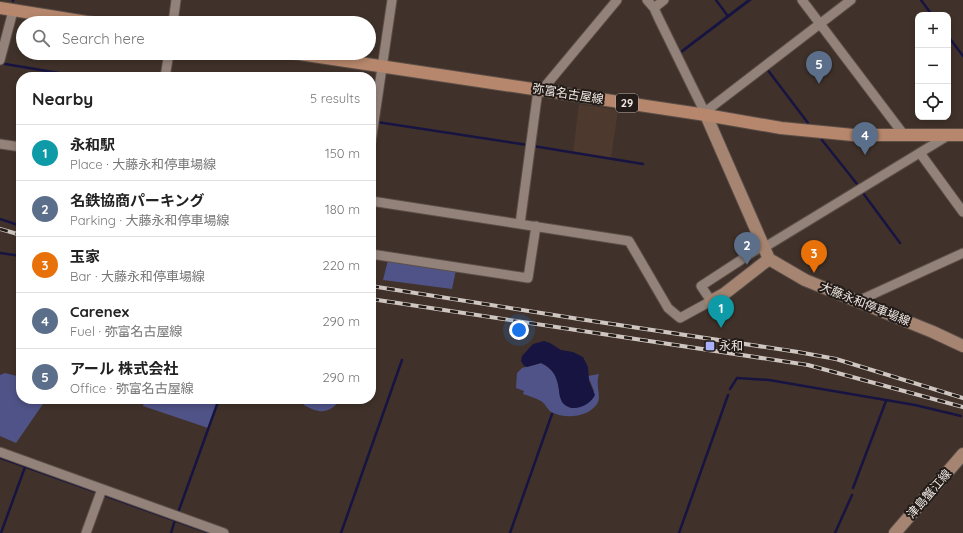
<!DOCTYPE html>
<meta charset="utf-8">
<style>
:root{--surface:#fff;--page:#f2f2f2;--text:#222;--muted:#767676;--line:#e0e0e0;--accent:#5f6284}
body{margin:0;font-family:Quicksand,"Noto Sans JP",sans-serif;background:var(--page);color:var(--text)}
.controls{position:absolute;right:12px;top:12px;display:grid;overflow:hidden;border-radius:8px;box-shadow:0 2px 6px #0003}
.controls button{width:36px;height:36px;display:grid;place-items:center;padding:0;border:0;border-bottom:1px solid var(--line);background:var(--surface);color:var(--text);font:20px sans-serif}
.you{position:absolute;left:519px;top:330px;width:14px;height:14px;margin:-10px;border:3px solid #fff;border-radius:50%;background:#1a73e8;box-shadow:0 0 0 6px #1a73e833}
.badge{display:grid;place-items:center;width:26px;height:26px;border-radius:50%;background:var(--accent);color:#fff;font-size:13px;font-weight:700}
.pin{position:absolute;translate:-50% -33px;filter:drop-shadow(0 1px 2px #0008)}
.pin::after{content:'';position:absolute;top:21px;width:14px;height:12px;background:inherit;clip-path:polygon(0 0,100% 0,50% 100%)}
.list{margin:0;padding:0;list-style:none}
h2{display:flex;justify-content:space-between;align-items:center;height:52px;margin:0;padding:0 16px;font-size:17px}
h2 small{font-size:13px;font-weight:400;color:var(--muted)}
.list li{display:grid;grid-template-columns:26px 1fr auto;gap:12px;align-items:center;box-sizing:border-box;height:56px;padding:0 16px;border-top:1px solid var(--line)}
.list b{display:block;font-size:15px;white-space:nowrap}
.list p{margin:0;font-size:13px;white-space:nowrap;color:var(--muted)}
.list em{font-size:13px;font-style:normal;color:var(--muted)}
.icon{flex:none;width:22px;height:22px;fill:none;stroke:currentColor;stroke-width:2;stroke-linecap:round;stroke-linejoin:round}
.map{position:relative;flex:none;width:963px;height:533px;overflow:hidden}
.search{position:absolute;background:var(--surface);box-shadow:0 2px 6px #0003;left:16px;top:16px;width:360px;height:44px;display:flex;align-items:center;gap:10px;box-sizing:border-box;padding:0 14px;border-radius:22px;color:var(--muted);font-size:15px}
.panel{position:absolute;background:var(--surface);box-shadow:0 2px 6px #0003;left:16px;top:72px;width:360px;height:332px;border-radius:16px}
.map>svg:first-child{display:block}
.built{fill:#4d392d}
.green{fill:#505387}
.water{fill:#171442}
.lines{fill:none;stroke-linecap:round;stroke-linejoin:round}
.stream{stroke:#171442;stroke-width:2.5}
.street-casing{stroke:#5b4f48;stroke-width:11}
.secondary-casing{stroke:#5b4f48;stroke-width:14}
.primary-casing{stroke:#5b4f48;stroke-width:14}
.street{stroke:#938279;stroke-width:9}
.secondary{stroke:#a58572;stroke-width:12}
.primary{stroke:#b6876c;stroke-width:12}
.rail-casing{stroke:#d0c6c1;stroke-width:4}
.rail{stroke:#221b18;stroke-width:2.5;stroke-dasharray:8;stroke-linecap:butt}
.poi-dot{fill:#a9b0fc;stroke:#221b18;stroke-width:1.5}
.labels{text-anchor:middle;stroke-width:4;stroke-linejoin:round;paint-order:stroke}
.shield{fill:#221b18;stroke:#b3aaa6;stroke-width:1}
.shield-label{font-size:11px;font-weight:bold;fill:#f1e8e3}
.street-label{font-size:12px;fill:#f1e8e3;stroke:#221b18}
.poi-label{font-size:12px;fill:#f1e8e3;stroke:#221b18;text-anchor:start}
</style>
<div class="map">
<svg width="963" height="533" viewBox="0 0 963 533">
<rect width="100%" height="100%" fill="#40322a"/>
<path class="built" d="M 579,104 L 618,110 L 611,158 L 573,153 Z"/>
<path class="green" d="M 388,260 L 456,270 L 452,289 L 383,280 Z
M 541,363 C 545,365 549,367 552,370 C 563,381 554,403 572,408 L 594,391 L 588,376 L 599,374 C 595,385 602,397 597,404 C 587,418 565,419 551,412 C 547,409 545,403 541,401 C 536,398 529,396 523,394 L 524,391 L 516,388 L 517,373 L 522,368 Z
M 5,373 L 21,377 L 21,399 L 40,399 L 43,404 L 16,443 L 0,436 L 0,375 Z
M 144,399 L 219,399 L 208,428 L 143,406 Z
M 302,399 L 342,399 C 329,413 321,415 304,405 Z"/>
<path class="water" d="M 747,0 L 752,0 L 682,53 L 680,51 Z
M 544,341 L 550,343 L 561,350 L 573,352 L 583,357 L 588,367 L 589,381 L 595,395 C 590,406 571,414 562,402 C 560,398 559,394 559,390 C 557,376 553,369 541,363 L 527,367 L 524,366 L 521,361 L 522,356 L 533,344 Z
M 0,457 L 98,492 L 98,494 L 0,459 Z
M 104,494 L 213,533 L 206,533 L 103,496 Z"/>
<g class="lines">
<path class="stream" d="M 716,0 L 727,15
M 921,0 L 932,15
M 13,1 L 13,0
M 948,36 L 963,56
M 5,64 L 83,77
M 767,69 L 808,123
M 377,122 L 528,145
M 822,140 L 857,184
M 533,146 L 643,164
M 863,193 L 900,243
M 0,219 L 21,226
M 0,253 L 21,256
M 730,389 L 737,378 L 769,380 L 915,405 L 961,416
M 853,488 L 886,401
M 179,510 L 219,399
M 1,533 L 25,467
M 171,533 L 175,520
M 341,533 L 402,360
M 510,533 L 552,414
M 679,533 L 728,395
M 835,533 L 852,495"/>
<g class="street-casing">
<path id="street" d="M 647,0 L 654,8 L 658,17 L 706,115
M 802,0 L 904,135
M 654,8 L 664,0
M 173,23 L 176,0
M 0,60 L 13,11
M 165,77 L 169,53
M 542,90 L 617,0
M 705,112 L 851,0
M 371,142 L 392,0
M 0,144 L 21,147
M 920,153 L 963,212
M 371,201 L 629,241 L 668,308 L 680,318 L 711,301 L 701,286 L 764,245
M 520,224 L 538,90
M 765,247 L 949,135
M 371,254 L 528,278 L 536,226
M 858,301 L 963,253
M 0,452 L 224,533
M 86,533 L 102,489"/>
</g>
<g class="secondary-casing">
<path id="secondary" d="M 706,115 L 769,259
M 769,259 L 805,280 L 933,332 L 963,346
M 711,301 L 724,294 L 769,259
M 895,533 L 963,454"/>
</g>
<g class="primary-casing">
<path id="primary" d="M 0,8 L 93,23
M 293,53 L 706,115 L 781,128 L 853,135 L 963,135"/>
</g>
<use href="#street" class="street"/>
<use href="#secondary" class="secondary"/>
<use href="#primary" class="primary"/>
<g class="rail-casing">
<path id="rail" d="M 0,229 L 21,235
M 371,286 L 579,319 L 798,352 L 836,359 L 963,398
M 371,299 L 808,365 L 963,407"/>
</g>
<use href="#rail" class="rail"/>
</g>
<rect class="poi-dot" x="705" y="341" width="10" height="10" rx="2"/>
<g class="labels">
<rect class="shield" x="616" y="94" width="22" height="18" rx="3"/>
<g class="shield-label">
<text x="627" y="107">29</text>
</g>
<g class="street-label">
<text transform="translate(568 94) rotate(9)" y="4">弥富名古屋線</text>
<text transform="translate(865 304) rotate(22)" y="4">大藤永和停車場線</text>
<text transform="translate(929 494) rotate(-49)" y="4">津島蟹江線</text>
</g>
<g class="poi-label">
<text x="719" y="350">永和</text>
</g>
</g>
</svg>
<div class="controls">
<button>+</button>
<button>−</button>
<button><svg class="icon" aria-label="locate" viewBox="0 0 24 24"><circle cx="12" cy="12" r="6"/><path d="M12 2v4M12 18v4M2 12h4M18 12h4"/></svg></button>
</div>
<div class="you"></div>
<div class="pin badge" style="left:721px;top:328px;background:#0f9aa8">1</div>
<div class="pin badge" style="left:747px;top:265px;background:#5c6f8a">2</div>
<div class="pin badge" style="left:814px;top:273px;background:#e8710a">3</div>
<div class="pin badge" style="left:865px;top:155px;background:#5c6f8a">4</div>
<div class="pin badge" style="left:819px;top:84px;background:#5c6f8a">5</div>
<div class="search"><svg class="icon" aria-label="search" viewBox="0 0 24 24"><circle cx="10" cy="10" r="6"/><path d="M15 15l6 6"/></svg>Search here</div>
<section class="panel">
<h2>Nearby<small>5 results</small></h2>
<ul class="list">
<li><span class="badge" style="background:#0f9aa8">1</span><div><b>永和駅</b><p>Place · 大藤永和停車場線</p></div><em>150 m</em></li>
<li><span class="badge" style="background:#5c6f8a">2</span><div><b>名鉄協商パーキング</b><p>Parking · 大藤永和停車場線</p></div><em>180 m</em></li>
<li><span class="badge" style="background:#e8710a">3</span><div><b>玉家</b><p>Bar · 大藤永和停車場線</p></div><em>220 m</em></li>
<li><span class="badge" style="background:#5c6f8a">4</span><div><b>Carenex</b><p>Fuel · 弥富名古屋線</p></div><em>290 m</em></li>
<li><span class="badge" style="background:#5c6f8a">5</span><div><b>アール 株式会社</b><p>Office · 弥富名古屋線</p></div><em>290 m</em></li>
</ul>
</section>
</div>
